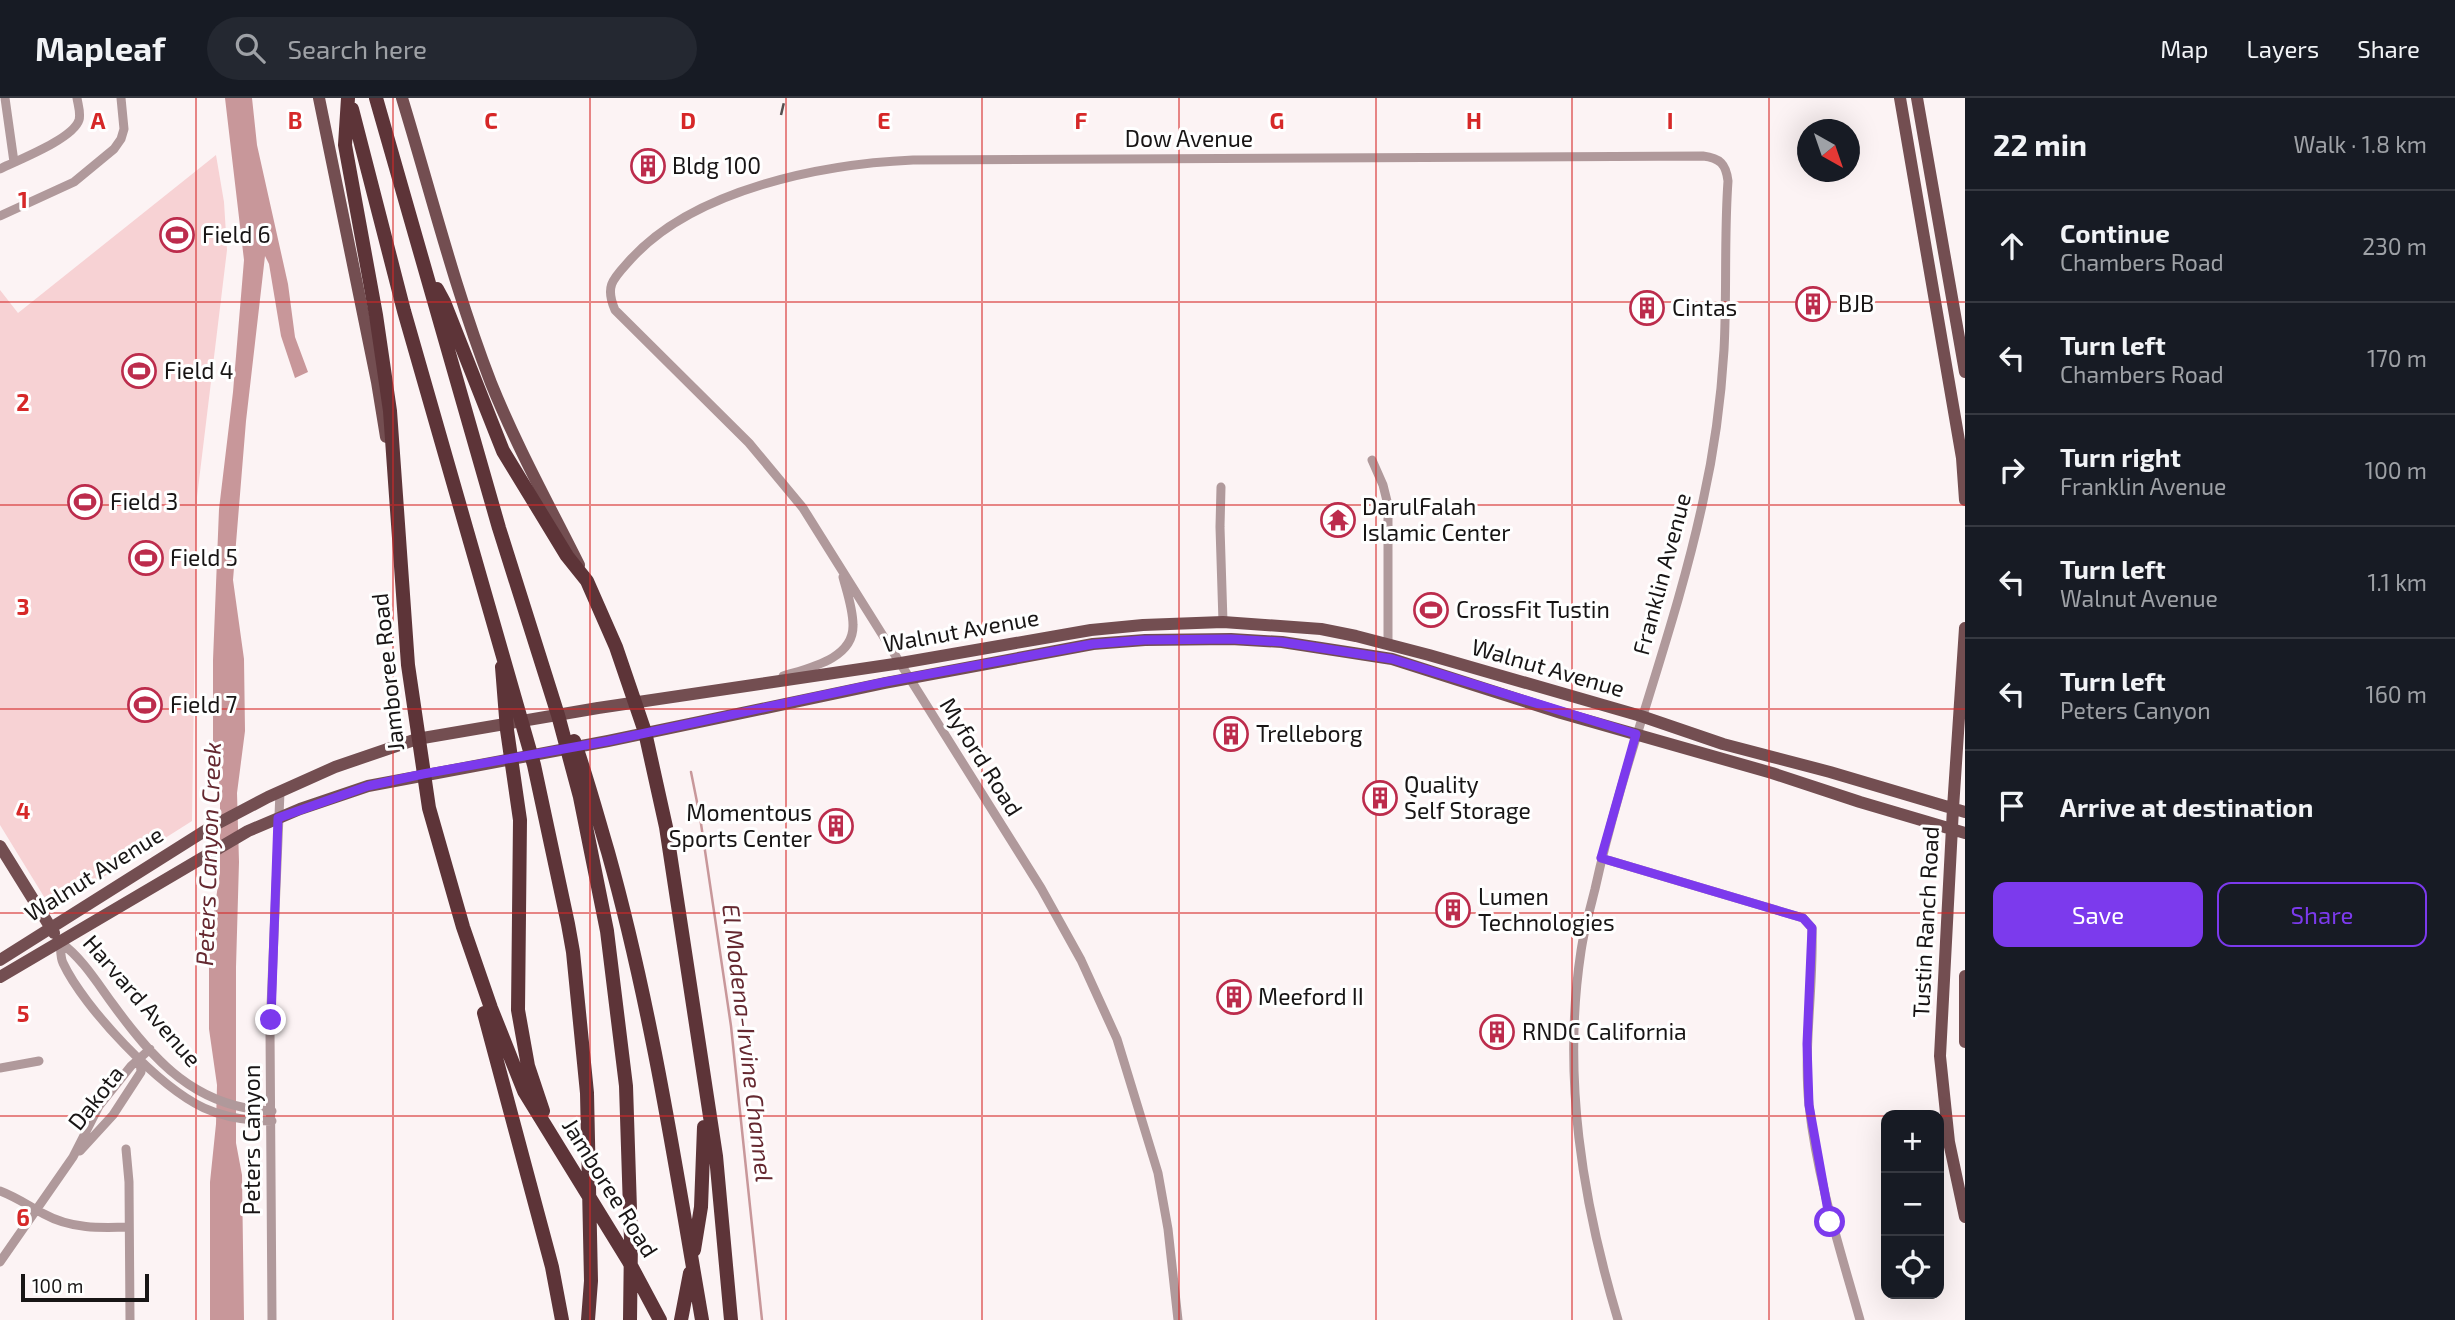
<!DOCTYPE html>
<meta charset="utf-8">
<style>
:root{--surface:#171b24;--page:#242831;--text:#f1f3f6;--muted:#9ea1a6;--line:#363941;--accent:#7c3aed}
body{margin:0;font-family:"Exo 2",sans-serif;background:var(--page);color:var(--text)}
.controls{position:absolute;right:21px;bottom:21px;display:grid;overflow:hidden;border-radius:14px;box-shadow:0 7px 28px #0002}
.controls button{width:63px;height:63px;display:grid;place-items:center;padding:0;border:0;border-bottom:2px solid var(--line);background:var(--surface);color:var(--text);font:35px sans-serif}
.compass{position:absolute;left:1797px;top:21px;width:63px;height:63px;border-radius:50%;background:var(--surface);box-shadow:0 7px 28px #0002;rotate:140deg}
.scale{position:absolute;left:21px;bottom:18px;width:128px;box-sizing:border-box;padding-left:7px;border:4px solid #181515;border-top:0;font-size:19px;line-height:24px;white-space:nowrap;color:#181515;-webkit-text-stroke:5px #fff;paint-order:stroke}
.stop{position:absolute;width:21px;height:21px;margin:-16px;border:5px solid #7c3aed;border-radius:50%;background:#fff}
.stop.end{background:#7c3aed;border-color:#fff;box-shadow:0 2px 7px #0008}
.list{margin:0;padding:0;list-style:none}
h2{display:flex;justify-content:space-between;align-items:center;height:91px;margin:0;padding:0 28px;font-size:30px}
h2 small{font-size:23px;font-weight:400;color:var(--muted)}
.list li{display:grid;grid-template-columns:46px 1fr auto;gap:21px;align-items:center;box-sizing:border-box;height:112px;padding:0 28px;border-top:2px solid var(--line)}
.list b{display:block;font-size:26px;white-space:nowrap}
.list p{margin:0;font-size:23px;white-space:nowrap;color:var(--muted)}
.list em{font-size:23px;font-style:normal;color:var(--muted)}
.actions{display:flex;gap:14px;padding:21px 28px}
.actions a{flex:1;padding:16px 0;border:2px solid var(--accent);border-radius:14px;text-align:center;font-size:24px;color:var(--accent)}
.actions .main{background:var(--accent);color:#fff}
.icon{flex:none;width:38px;height:38px;fill:none;stroke:currentColor;stroke-width:2;stroke-linecap:round;stroke-linejoin:round}
.map{position:relative;flex:none;width:1965px;height:1222px;overflow:hidden}
header{display:flex;align-items:center;gap:42px;box-sizing:border-box;height:98px;padding:0 35px;background:var(--surface);border-bottom:2px solid var(--line)}
header strong{font-size:33px}
nav{display:flex;gap:38px;margin-inline-start:auto;font-size:24px}
.search{width:490px;height:63px;background:var(--page);display:flex;align-items:center;gap:18px;box-sizing:border-box;padding:0 24px;border-radius:38px;color:var(--muted);font-size:26px}
main{display:flex}
aside{flex:1;background:var(--surface)}
.map>svg:first-child{display:block}
.green{fill:#f7d2d4}
.water{fill:#c8979a}
.lines{fill:none;stroke-linecap:round;stroke-linejoin:round}
.stream{stroke:#c8979a;stroke-width:2.5}
.minor{stroke:#b0999b;stroke-width:9}
.major{stroke:#734e51;stroke-width:12}
.highway{stroke:#5d3438;stroke-width:14}
.rail{stroke:#545050;stroke-width:2.5;stroke-dasharray:12 12;stroke-linecap:butt}
.route{stroke:#7c3aed;stroke-width:9}
.grid{fill:none;stroke:#d62828;stroke-width:2;stroke-opacity:0.55}
.labels{text-anchor:middle;stroke-width:6;stroke-linejoin:round;paint-order:stroke}
.street-label{font-size:23px;fill:#181515;stroke:#fff}
.poi-label{font-size:23px;fill:#181515;stroke:#fff;text-anchor:start}
.water-label{font-size:24px;font-style:italic;fill:#652830;stroke:#fff}
.grid-label{font-size:23px;text-anchor:middle;font-weight:bold;fill:#d62828;stroke:#fff;stroke-width:6;stroke-linejoin:round;paint-order:stroke}
</style>
<header>
<strong>Mapleaf</strong>
<div class="search"><svg class="icon" aria-label="search" viewBox="0 0 24 24"><circle cx="10" cy="10" r="6"/><path d="M15 15l6 6"/></svg>Search here</div>
<nav><a>Map</a><a>Layers</a><a>Share</a></nav>
</header>
<main>
<div class="map">
<svg width="1965" height="1222" viewBox="0 0 1965 1222">
<rect width="100%" height="100%" fill="#fcf3f4"/>
<path class="green" d="M 216,57 L 224,104 L 227,152 L 197,399 L 192,723 L 64,804 L 46,802 L 0,727 L 0,192 L 18,215 Z"/>
<path class="water" d="M 225,0 L 252,0 L 257,47 L 288,186 L 295,239 L 308,274 L 295,280 L 281,238 L 269,166 L 265,158 L 246,323 L 233,482 L 244,561 L 245,633 L 237,695 L 239,764 L 236,869 L 236,1045 L 242,1077 L 244,1222 L 210,1222 L 210,1084 L 216,1026 L 217,987 L 209,931 L 209,847 L 220,774 L 220,690 L 213,642 L 213,562 L 219,411 L 233,294 L 244,162 Z"/>
<g class="lines">
<path class="stream" d="M 691,674 L 700,719 L 731,928 L 762,1222"/>
<path class="minor" d="M 5,0 L 14,64
M 0,71 C 18,62 73,41 79,22 C 81,15 78,7 77,0
M 0,118 L 74,84 L 114,51 L 121,41 L 124,31 L 121,0
M 1372,362 L 1383,387 L 1388,407 L 1388,546
M 1221,389 L 1220,429 L 1223,524
M 783,578 C 809,570 854,561 853,527 C 853,511 847,494 843,479
M 1601,760 L 1803,820 L 1812,830 C 1814,889 1803,948 1809,1007 C 1817,1081 1840,1151 1860,1222
M 60,844 C 61,850 60,859 63,865 C 84,910 159,989 204,1010 C 226,1020 247,1023 272,1023
M 60,844 C 82,860 96,883 112,905 C 154,963 196,1010 272,1013
M 0,970 L 39,963
M 126,1051 L 129,1084 L 130,1222
M 80,1053 L 113,1017 L 141,974 L 140,962
M 0,1093 C 16,1099 29,1108 44,1116 C 71,1131 100,1130 129,1129
M 0,1164 L 73,1059 L 99,1008 L 131,968 L 150,951
M 272,1222 L 270,932 L 280,694
M 1178,1222 L 1168,1131 L 1158,1075 L 1117,941 L 1081,862 L 1041,790 L 803,410 L 749,345 L 615,212 C 604,187 614,180 631,161 C 695,91 822,66 913,62 L 1703,58 C 1720,60 1726,66 1728,83 C 1724,139 1727,196 1724,252 C 1721,302 1714,354 1703,403 C 1675,534 1624,659 1595,791 C 1590,811 1584,832 1581,853 C 1562,978 1582,1102 1618,1222"/>
<path class="major" d="M 319,0 L 377,284 L 386,339
M 402,0 C 431,95 455,192 491,285 C 516,347 549,407 579,467
M 1900,0 L 1962,360 L 1965,402
M 1917,0 L 1965,274
M 1965,530 L 1953,710 L 1940,958 L 1949,1044 L 1965,1119
M 0,748 L 54,835
M 0,862 L 211,729 L 268,699 L 335,669 L 417,641 L 598,610 L 901,565 L 1091,532 L 1143,527 L 1223,524 L 1321,531 L 1356,538 L 1429,557 L 1641,618 L 1723,646 L 1830,674 L 1965,714
M 1965,878 L 1965,944
M 0,879 L 248,733 L 300,711 L 368,688 L 608,643 L 885,585 L 1093,546 L 1145,542 L 1231,541 L 1282,544 L 1392,561 L 1561,615 L 1772,675 L 1860,704 L 1965,735"/>
<path class="highway" d="M 348,0 L 345,47 L 376,217 L 390,313 L 408,567 L 429,710 L 463,829 L 491,910 L 524,993 L 628,1162 L 660,1222
M 376,0 L 499,430 L 558,617 L 580,699 L 607,833 L 626,988 L 631,1142 L 630,1222
M 352,11 L 404,213 L 534,667 L 568,826 L 573,854 L 587,995 L 591,1183 L 588,1222
M 437,191 L 444,204 L 503,353 L 567,458 L 587,483 L 616,549 L 645,634 L 666,729 L 716,1058 L 731,1222
M 502,569 L 507,632 L 520,722 L 518,912 L 528,968 L 543,1013
M 574,643 C 587,679 597,717 608,754 C 651,908 675,1065 702,1222
M 484,915 L 552,1169 L 562,1222
M 694,1152 L 701,1109 L 704,1029
M 681,1222 L 690,1175"/>
<path class="rail" d="M 781,17 L 785,0"/>
</g>
<g class="lines">
<path class="route" d="M 271,922 L 278,720 L 368,688 L 423,676 L 608,643 L 885,584 L 1093,546 L 1144,542 L 1231,541 L 1282,544 L 1392,561 L 1636,636 L 1601,760 L 1803,820 L 1812,830 L 1807,946 L 1809,1007 L 1830,1124"/>
</g>
<path class="grid" d="M 196,0 L 196,1222M 393,0 L 393,1222M 590,0 L 590,1222M 786,0 L 786,1222M 982,0 L 982,1222M 1179,0 L 1179,1222M 1376,0 L 1376,1222M 1572,0 L 1572,1222M 1769,0 L 1769,1222M 0,204 L 1965,204M 0,407 L 1965,407M 0,611 L 1965,611M 0,815 L 1965,815M 0,1018 L 1886,1018M 1939,1018 L 1965,1018"/>
<defs>
<g id="building-ring" transform="scale(1.75)"><circle r="9.5" fill="#fff" stroke="#bc2c4c" stroke-width="1.5"/><path d="M-4-6H4V6H1V3H-1V6H-4ZM-2.5-4.3h1.7v1.8h-1.7ZM.8-4.3h1.7v1.8H.8ZM-2.5-1h1.7V.8h-1.7ZM.8-1h1.7V.8H.8Z" fill="#bc2c4c"/></g>
<g id="stadium-ring" transform="scale(1.75)"><circle r="9.5" fill="#fff" stroke="#bc2c4c" stroke-width="1.5"/><path d="M0-5a6.5 5 0 1 0 0 10a6.5 5 0 1 0 0-10ZM-3.5-1.8h7v3.6h-7Z" fill="#bc2c4c"/></g>
<g id="temple-ring" transform="scale(1.75)"><circle r="9.5" fill="#fff" stroke="#bc2c4c" stroke-width="1.5"/><path d="M0-6L5-2H3V0L6.5 2.5H4V6H1.5V3h-3V6H-4V2.5H-6.5L-3 0V-2H-5Z" fill="#bc2c4c"/></g>
</defs>
<g fill-rule="evenodd">
<use href="#building-ring" x="648" y="68"/>
<use href="#stadium-ring" x="177" y="137"/>
<use href="#building-ring" x="1813" y="206"/>
<use href="#building-ring" x="1647" y="210"/>
<use href="#stadium-ring" x="139" y="273"/>
<use href="#stadium-ring" x="85" y="404"/>
<use href="#temple-ring" x="1338" y="422"/>
<use href="#stadium-ring" x="146" y="460"/>
<use href="#stadium-ring" x="1431" y="512"/>
<use href="#stadium-ring" x="145" y="607"/>
<use href="#building-ring" x="1231" y="636"/>
<use href="#building-ring" x="1380" y="700"/>
<use href="#building-ring" x="836" y="728"/>
<use href="#building-ring" x="1453" y="812"/>
<use href="#building-ring" x="1234" y="899"/>
<use href="#building-ring" x="1497" y="934"/>
</g>
<g class="labels">
<g class="street-label">
<text x="1189" y="49">Dow Avenue</text>
<text transform="translate(1662 476) rotate(-75)" y="8">Franklin Avenue</text>
<text transform="translate(961 533) rotate(-10)" y="8">Walnut Avenue</text>
<text transform="translate(1548 570) rotate(16)" y="8">Walnut Avenue</text>
<text transform="translate(388 574) rotate(-96)" y="8">Jamboree Road</text>
<text transform="translate(981 659) rotate(58)" y="8">Myford Road</text>
<text transform="translate(94 776) rotate(-32)" y="8">Walnut Avenue</text>
<text transform="translate(1926 824) rotate(-87)" y="8">Tustin Ranch Road</text>
<text transform="translate(142 903) rotate(49)" y="8">Harvard Avenue</text>
<text transform="translate(96 1000) rotate(-52)" y="8">Dakota</text>
<text transform="translate(252 1042) rotate(-90)" y="8">Peters Canyon</text>
<text transform="translate(610 1090) rotate(58)" y="8">Jamboree Road</text>
</g>
<g class="poi-label">
<text x="672" y="76">Bldg 100</text>
<text x="202" y="145">Field 6</text>
<text x="1838" y="214">BJB</text>
<text x="1672" y="218">Cintas</text>
<text x="164" y="281">Field 4</text>
<text x="110" y="412">Field 3</text>
<text x="1362" y="417">DarulFalah<tspan x="1362" dy="26">Islamic Center</tspan></text>
<text x="170" y="468">Field 5</text>
<text x="1456" y="520">CrossFit Tustin</text>
<text x="170" y="615">Field 7</text>
<text x="1256" y="644">Trelleborg</text>
<text x="1404" y="695">Quality<tspan x="1404" dy="26">Self Storage</tspan></text>
<text x="812" y="723" text-anchor="end">Momentous<tspan x="812" dy="26">Sports Center</tspan></text>
<text x="1478" y="807">Lumen<tspan x="1478" dy="26">Technologies</tspan></text>
<text x="1258" y="907">Meeford II</text>
<text x="1522" y="942">RNDC California</text>
</g>
<g class="water-label">
<text transform="translate(209 756) rotate(-88)" y="8">Peters Canyon Creek</text>
<text transform="translate(747 945) rotate(83)" y="8">El Modena-Irvine Channel</text>
</g>
</g>
<g class="grid-label">
<text x="98" y="31">A</text>
<text x="295" y="31">B</text>
<text x="491" y="31">C</text>
<text x="688" y="31">D</text>
<text x="884" y="31">E</text>
<text x="1081" y="31">F</text>
<text x="1277" y="31">G</text>
<text x="1474" y="31">H</text>
<text x="1670" y="31">I</text>
<text x="23" y="110">1</text>
<text x="23" y="313">2</text>
<text x="23" y="517">3</text>
<text x="23" y="721">4</text>
<text x="23" y="924">5</text>
<text x="23" y="1128">6</text>
</g>
</svg>
<div class="controls">
<button>+</button>
<button>−</button>
<button><svg class="icon" aria-label="locate" viewBox="0 0 24 24"><circle cx="12" cy="12" r="6"/><path d="M12 2v4M12 18v4M2 12h4M18 12h4"/></svg></button>
</div>
<svg class="compass" viewBox="-18 -18 36 36"><path d="M0-13l5 13h-10z" fill="#e53935"/><path d="M0 13l5-13h-10z" fill="#9ea1a6"/></svg>
<div class="scale">100 m</div>
<div class="stop" style="left:1830px;top:1124px"></div>
<div class="stop end" style="left:271px;top:922px"></div>
</div>
<aside>
<h2>22 min<small>Walk · 1.8 km</small></h2>
<ul class="list">
<li><svg class="icon" aria-label="ahead" viewBox="0 0 24 24"><path d="M12 20V5M6 11l6-6 6 6"/></svg><div><b>Continue</b><p>Chambers Road</p></div><em>230 m</em></li>
<li><svg class="icon" aria-label="left" viewBox="0 0 24 24"><path d="M17 20v-9H6M10 6l-5 5 5 5"/></svg><div><b>Turn left</b><p>Chambers Road</p></div><em>170 m</em></li>
<li><svg class="icon" aria-label="right" viewBox="0 0 24 24"><path d="M7 20v-9h11M14 6l5 5-5 5"/></svg><div><b>Turn right</b><p>Franklin Avenue</p></div><em>100 m</em></li>
<li><svg class="icon" aria-label="left" viewBox="0 0 24 24"><path d="M17 20v-9H6M10 6l-5 5 5 5"/></svg><div><b>Turn left</b><p>Walnut Avenue</p></div><em>1.1 km</em></li>
<li><svg class="icon" aria-label="left" viewBox="0 0 24 24"><path d="M17 20v-9H6M10 6l-5 5 5 5"/></svg><div><b>Turn left</b><p>Peters Canyon</p></div><em>160 m</em></li>
<li><svg class="icon" aria-label="arrive" viewBox="0 0 24 24"><path d="M6 21V4h12l-3 4 3 4H6"/></svg><div><b>Arrive at destination</b></div></li>
</ul>
<div class="actions"><a class="main">Save</a><a>Share</a></div>
</aside>
</main>
